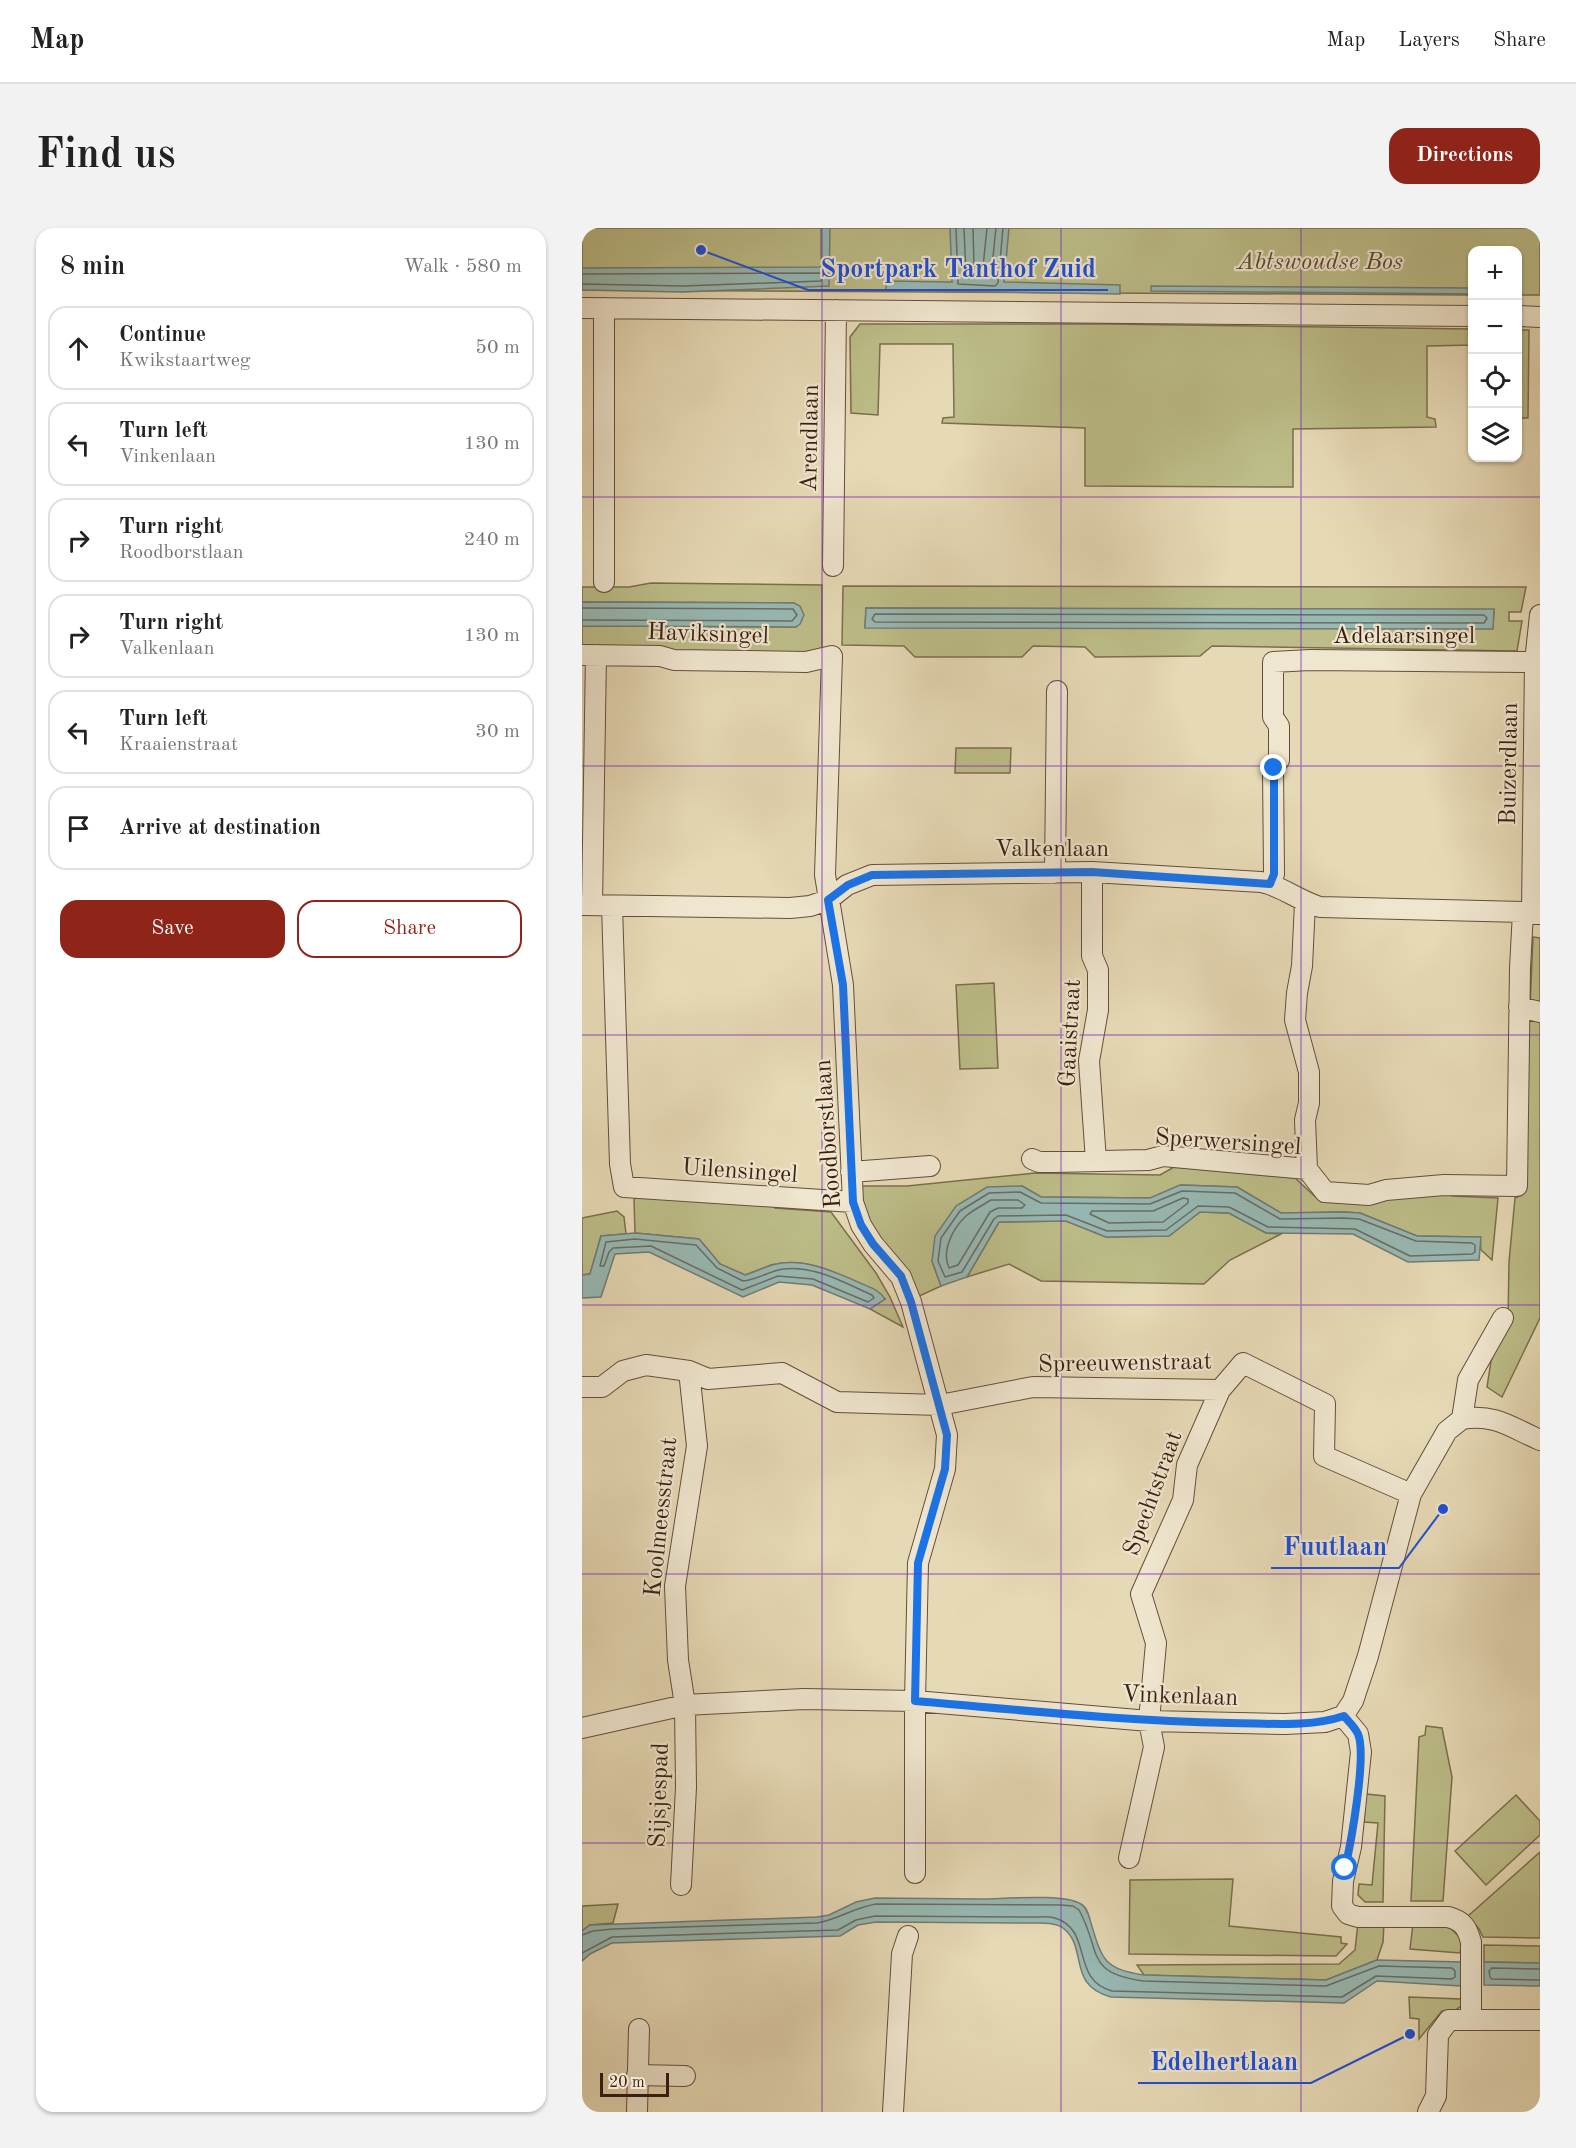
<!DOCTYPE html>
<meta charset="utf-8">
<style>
:root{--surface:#fff;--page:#f2f2f2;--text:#222;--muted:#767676;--line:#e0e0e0;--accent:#8f2418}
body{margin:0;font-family:"Old Standard TT",serif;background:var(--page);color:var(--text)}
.controls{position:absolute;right:18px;top:18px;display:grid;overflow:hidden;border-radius:12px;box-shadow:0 2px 4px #0004}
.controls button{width:54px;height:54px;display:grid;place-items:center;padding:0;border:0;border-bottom:2px solid var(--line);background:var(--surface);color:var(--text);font:30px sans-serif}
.scale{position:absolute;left:18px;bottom:15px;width:69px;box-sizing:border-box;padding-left:6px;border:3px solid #3c1f12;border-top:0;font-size:16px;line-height:21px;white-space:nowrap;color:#3c1f12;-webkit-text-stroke:4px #efe6cf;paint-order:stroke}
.stop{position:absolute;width:18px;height:18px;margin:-14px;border:4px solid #1a73e8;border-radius:50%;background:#fff}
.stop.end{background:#1a73e8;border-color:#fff;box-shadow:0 2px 6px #0008}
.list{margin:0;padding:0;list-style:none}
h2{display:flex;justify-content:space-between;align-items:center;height:78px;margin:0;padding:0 24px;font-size:26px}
h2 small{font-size:20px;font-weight:400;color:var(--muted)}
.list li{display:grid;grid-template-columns:39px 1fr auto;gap:18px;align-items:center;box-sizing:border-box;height:84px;margin:0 12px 12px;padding:0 12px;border:2px solid var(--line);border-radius:18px}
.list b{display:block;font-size:22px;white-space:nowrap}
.list p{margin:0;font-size:20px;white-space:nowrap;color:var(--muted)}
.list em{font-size:20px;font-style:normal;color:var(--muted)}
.actions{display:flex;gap:12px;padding:18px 24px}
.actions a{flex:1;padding:14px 0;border:2px solid var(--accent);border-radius:18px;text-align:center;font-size:21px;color:var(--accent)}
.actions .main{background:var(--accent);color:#fff}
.icon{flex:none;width:33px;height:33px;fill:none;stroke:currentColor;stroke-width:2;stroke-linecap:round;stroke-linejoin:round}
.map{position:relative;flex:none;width:958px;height:1884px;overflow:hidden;border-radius:18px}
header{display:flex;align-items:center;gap:36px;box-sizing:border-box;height:84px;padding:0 30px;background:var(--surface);border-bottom:2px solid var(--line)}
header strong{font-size:28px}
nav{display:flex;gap:33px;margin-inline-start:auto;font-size:21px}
.intro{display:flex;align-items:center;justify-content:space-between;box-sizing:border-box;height:144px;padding:0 36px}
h1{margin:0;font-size:42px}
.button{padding:15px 27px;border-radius:18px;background:var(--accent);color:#fff;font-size:21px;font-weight:700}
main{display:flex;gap:36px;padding:0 36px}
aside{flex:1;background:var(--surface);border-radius:18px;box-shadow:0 2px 4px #0004}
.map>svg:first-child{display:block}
.green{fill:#bcbd88;stroke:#7c6e4d;stroke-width:1.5;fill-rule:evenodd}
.water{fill:#97b9b4;stroke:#737b73;stroke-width:1.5}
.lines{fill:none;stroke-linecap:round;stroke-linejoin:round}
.shore{stroke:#6a6c63;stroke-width:1.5}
.street-casing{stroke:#664e3b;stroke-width:22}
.street{stroke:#efe6cf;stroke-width:20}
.route{stroke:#1a73e8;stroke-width:8}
.grid{fill:none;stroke:#7b2cbf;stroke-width:1.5;stroke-opacity:0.55}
.labels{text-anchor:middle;stroke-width:4.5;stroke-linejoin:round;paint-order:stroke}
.park-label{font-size:24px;font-style:italic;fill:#5c4630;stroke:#efe6cf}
.street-label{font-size:24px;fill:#3c1f12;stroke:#efe6cf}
.leader{fill:none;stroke:#1d4ed8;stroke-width:2}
.callout-dot{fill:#1d4ed8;stroke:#efe6cf;stroke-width:2}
.callout-label{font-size:26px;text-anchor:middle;font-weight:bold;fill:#1d4ed8;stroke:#efe6cf;stroke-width:4.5;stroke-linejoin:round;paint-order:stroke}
</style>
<header>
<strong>Map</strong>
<nav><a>Map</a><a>Layers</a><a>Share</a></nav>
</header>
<div class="intro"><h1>Find us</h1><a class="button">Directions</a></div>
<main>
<aside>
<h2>8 min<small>Walk · 580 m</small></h2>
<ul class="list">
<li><svg class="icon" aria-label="ahead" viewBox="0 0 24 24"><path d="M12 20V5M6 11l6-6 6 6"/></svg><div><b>Continue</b><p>Kwikstaartweg</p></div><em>50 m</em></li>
<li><svg class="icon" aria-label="left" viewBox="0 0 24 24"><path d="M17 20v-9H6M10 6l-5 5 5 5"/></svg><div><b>Turn left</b><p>Vinkenlaan</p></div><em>130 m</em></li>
<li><svg class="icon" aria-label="right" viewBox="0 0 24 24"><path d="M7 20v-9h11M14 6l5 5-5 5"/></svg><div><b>Turn right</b><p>Roodborstlaan</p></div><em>240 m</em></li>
<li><svg class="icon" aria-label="right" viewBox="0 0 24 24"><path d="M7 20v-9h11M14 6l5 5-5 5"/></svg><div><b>Turn right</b><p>Valkenlaan</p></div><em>130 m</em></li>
<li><svg class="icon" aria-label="left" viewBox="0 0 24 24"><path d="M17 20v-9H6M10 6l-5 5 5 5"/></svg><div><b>Turn left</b><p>Kraaienstraat</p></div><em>30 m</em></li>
<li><svg class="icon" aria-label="arrive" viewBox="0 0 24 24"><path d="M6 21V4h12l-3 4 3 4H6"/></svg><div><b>Arrive at destination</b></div></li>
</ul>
<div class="actions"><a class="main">Save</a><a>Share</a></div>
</aside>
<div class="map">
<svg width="958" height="1884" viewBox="0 0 958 1884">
<rect width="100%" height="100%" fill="#e6d9b5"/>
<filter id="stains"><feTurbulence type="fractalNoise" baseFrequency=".00333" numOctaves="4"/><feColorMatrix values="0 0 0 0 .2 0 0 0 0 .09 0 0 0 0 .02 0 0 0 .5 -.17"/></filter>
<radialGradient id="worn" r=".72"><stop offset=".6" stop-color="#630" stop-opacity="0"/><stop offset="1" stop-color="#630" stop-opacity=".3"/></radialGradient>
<path class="green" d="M 0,0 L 958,0 L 958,67 L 936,67 L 936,22 L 891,22 L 890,67 L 0,62 Z
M 278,96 L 526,96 L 890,101 L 891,117 L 845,118 L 845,189 L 853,191 L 854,199 L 711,201 L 711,259 L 503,258 L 503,200 L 360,195 L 361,190 L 372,189 L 371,116 L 298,116 L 296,187 L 269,185 L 268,109 Z
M 936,102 L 947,102 L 946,190 L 936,190 Z
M 69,355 L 240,357 L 240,423 L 223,428 L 91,426 L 82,419 L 0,417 L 0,398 L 214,399 L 212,375 L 0,374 L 0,359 L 47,359 Z
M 261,358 L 944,359 L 939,384 L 927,384 L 927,393 L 940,393 L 935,423 L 630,418 L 618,428 L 513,429 L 503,419 L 451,418 L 440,429 L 333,429 L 322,418 L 260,417 ZM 284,380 L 912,382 L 911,400 L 283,399 Z
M 374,520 L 429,520 L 428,545 L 373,545 Z
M 951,709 L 958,710 L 958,1090 L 920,1169 L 905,1159 L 909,1133 L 926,1095 L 927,1034 L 933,970 L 940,967 Z
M 412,755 L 416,840 L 378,841 L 374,757 Z
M 592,939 L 713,950 L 739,974 L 792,976 L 801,968 L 862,962 L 870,968 L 916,970 L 910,1032 L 899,1022 L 898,1009 L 835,1008 L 778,985 L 761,984 L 699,985 L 655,959 L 599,957 L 569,970 L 459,969 L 440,958 L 350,1033 L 359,1058 L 335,1069 L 281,989 L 280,958 L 325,958 L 453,945 L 578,947 Z
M 60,966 L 193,977 L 193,980 L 249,984 L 294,1045 L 308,1069 L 321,1099 L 288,1081 L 303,1071 C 269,1053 231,1026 189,1037 C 181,1040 172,1044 163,1047 L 138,1036 L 117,1011 L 53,1005 L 52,971 Z
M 35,983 L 42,989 L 44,1006 L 19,1008 L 8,1046 L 0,1047 L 0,990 Z
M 618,984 L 647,985 L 684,1005 L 699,1006 L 648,1032 L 622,1056 L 459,1053 L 427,1036 L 385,1049 L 417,994 L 484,993 L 524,1009 L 587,1008 Z
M 844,1498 L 860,1500 L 870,1549 L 861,1673 L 829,1673 L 837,1509 L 843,1507 Z
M 784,1566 L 803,1568 L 801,1674 L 783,1674 L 776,1667 L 777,1656 L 790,1657 L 796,1595 L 782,1594 Z
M 934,1567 L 958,1593 L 958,1607 L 904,1657 L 873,1623 Z
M 958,1624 L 958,1710 L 901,1709 L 897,1701 L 886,1688 Z
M 651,1651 L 647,1698 L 759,1709 L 759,1715 L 765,1716 L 754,1728 L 547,1726 L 548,1652 Z
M 36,1676 L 31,1695 L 8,1697 L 0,1703 L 0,1678 Z
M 776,1695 L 802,1695 L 801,1714 L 795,1732 L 744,1752 L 562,1747 L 555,1737 L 757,1736 L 773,1722 Z
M 831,1696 L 866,1697 L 880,1712 L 878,1725 L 828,1721 Z
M 902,1717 L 958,1718 L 958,1735 L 902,1734 Z
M 827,1769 L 879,1771 L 879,1778 L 872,1783 L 860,1783 L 837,1811 L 837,1791 L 828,1790 Z"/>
<path class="water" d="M 239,0 L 248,0 L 247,58 L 100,64 L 0,62 L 0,40 L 239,39 Z
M 368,0 L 427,0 L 422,54 L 538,57 L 538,66 L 304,62 L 304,53 L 370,54 Z
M 569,58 L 890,60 L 891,66 L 569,63 Z
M 0,374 L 212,375 L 218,378 L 222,387 L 218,396 L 214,399 L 0,398 Z
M 284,380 L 912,381 L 911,401 L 283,400 Z
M 598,957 L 655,959 L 699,985 L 761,984 L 778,985 L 835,1008 L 899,1009 L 897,1032 L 826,1034 L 771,1006 L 684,1005 L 647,985 L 618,984 L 587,1008 L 524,1009 L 484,993 L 417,994 L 385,1049 L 359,1058 L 350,1033 L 353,1008 L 374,978 L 405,959 L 440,958 L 459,969 L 568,970 Z
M 53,1005 L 117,1011 L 138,1036 L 163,1047 C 172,1044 181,1040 190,1037 C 219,1029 249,1042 276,1054 C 286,1059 297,1061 303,1071 L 288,1081 L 230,1057 L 197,1054 L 161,1069 L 67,1024 L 33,1026 L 19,1069 L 0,1070 L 0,1047 L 8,1046 L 19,1008 Z
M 293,1670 C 328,1670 364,1671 399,1671 C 420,1671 482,1665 499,1676 C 505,1679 507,1688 509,1695 C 520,1732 522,1741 562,1747 L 744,1752 L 795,1732 L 880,1734 L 879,1758 L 795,1753 L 762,1775 L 529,1769 C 484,1757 507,1720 481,1700 C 472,1694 460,1695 449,1695 L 294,1694 L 276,1697 L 258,1708 L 30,1715 L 8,1726 L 0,1733 L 0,1703 L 8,1697 L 235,1689 L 247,1687 L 274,1674 Z
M 902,1734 L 958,1735 L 958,1758 L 902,1757 Z"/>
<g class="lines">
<path class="shore" d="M 374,0 L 376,56 L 413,58 L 416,55 L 421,0
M 382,0 L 384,48 L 386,50 L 406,50 L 409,48 L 414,0
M 391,0 L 392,38 L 398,41 L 401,39 L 405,0
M 0,46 L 239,45 L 242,48 L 239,53 L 101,58 L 0,56
M 0,380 L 211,381 L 215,387 L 210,393 L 0,392
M 293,386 L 902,387 L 905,390 L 902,395 L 293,394 L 290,391 Z
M 600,963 L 653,965 L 698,991 L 761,990 L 777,991 L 834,1013 L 890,1015 L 893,1017 L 893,1024 L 890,1026 L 828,1028 L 773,1001 L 686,999 L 647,979 L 616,978 L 584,1002 L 525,1003 L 484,987 L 416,988 L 412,991 L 380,1044 L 363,1049 L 356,1033 L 359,1010 L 378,983 L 407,965 L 438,964 L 459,975 L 568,976 Z
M 601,970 L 606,971 L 606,975 L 581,994 L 527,995 L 508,986 L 510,983 L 571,983 Z
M 409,972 L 436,972 L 443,977 L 440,980 L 416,980 L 408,984 L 376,1037 L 367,1040 C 359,1023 371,1000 384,988 C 391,982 401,977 409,972 Z
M 53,1011 L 114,1017 L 135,1040 L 161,1053 C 174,1052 188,1043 201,1041 C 232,1037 263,1055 290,1067 L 292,1070 L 286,1074 L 231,1051 L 196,1048 L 160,1062 L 69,1018 L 31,1020 L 27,1024 L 22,1038 L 18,1038 L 24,1014 Z
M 0,1707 L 11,1703 L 31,1701 L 235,1695 C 257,1691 271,1680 294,1676 L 479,1677 L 491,1678 L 497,1682 C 520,1723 502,1745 561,1753 L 744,1758 L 797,1738 L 870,1740 L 873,1743 L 873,1749 L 870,1751 L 794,1748 L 760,1769 L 530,1763 C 488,1752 512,1702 473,1690 C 466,1688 457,1689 450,1689 L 293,1688 L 274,1692 L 256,1702 L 30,1709 L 0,1725
M 958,1741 L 910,1740 L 907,1743 L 908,1749 L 910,1751 L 958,1752"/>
<g class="street-casing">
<path id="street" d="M 0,80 L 891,88
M 936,88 L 958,89
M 251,338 L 254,82
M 22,354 L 22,80
M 0,427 L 78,428 L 92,432 L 224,434 L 250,428 L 243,647 L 261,757 L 271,974 L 279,997 L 291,1016 L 319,1049 L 329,1074 L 365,1207 L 363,1241 L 336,1335 L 333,1473 L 333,1645
M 510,644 L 510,728 L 516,742 L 516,782 L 507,833 L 514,933
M 473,645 L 475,463
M 688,656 L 692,646 L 691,540 L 697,532 L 697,498 L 691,489 L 691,434 L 728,432 L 953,434
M 723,675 L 720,738 L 715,765 L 713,792 L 727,844 L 727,875 L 723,892 L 725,941
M 0,677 L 208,680 L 228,678 L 246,672 L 265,657 L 290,647 L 510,644 L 679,654 C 700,658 717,673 738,679 L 941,684 L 958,686
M 10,677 L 14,427
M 30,678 L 38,936 L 42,959 L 271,974
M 950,685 L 953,434 L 958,387
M 937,779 L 958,784
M 450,931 L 457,934 L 472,934 L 566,932 L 581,928 L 725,941 L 743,964 L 787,967 L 804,962 L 862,957 L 935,958 L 938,740 L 941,684
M 269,944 L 348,938
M 0,1159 L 20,1159 L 41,1143 L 64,1137 L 107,1143 L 126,1151 L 200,1145 L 255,1174 L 358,1177 L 451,1159 L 638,1162 L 661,1135 L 743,1176 L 742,1228 L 829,1266
M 880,1191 C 913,1185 930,1200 958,1212
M 761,1488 L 776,1506 L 779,1524 L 769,1619 L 761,1653 L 760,1678 L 766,1686 L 776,1689 L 866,1689 C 881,1693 885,1699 889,1714 L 889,1792
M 0,1500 L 103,1477 L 222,1471 L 333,1473 L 567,1493 L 703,1496 L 743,1494 L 761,1488 L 771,1473 L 786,1428 L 829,1266 L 865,1203 L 880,1191 L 886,1152 L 921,1090
M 547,1630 L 572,1519 L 567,1493 L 574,1415 L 559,1366 L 601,1272 L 605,1237 L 638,1162
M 99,1657 L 104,1559 L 103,1477 L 96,1432 L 93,1358 L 115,1218 L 107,1143
M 55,1847 L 103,1848
M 55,1884 L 57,1801
M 311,1884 L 320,1726 L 326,1708
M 846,1884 L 854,1868 L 856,1807 L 867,1792 L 958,1792"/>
</g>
<use href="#street" class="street"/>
</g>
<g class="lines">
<path class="route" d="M 692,540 L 692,646 L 688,656 L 510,644 L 290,647 L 266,657 L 246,672 L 261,757 L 271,974 L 279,997 L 291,1016 L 319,1048 L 329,1074 L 365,1207 L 363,1241 L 336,1335 L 333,1473 C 439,1482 542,1493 648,1495 C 686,1495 726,1500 762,1488 C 766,1493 773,1499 776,1506 C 785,1527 769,1615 763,1640"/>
</g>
<path class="grid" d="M 240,0 L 240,1884M 479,0 L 479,1884M 719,0 L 719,1884M 0,269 L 958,269M 0,538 L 958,538M 0,807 L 958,807M 0,1077 L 958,1077M 0,1346 L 958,1346M 0,1615 L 958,1615"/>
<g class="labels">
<g class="park-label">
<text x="738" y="41">Abtswoudse Bos</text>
</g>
<g class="street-label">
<text transform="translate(227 210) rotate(-89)" y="8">Arendlaan</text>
<text transform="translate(126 405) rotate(2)" y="8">Haviksingel</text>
<text x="822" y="415">Adelaarsingel</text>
<text transform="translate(926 536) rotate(-89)" y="8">Buizerdlaan</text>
<text x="470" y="628">Valkenlaan</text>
<text transform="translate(487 805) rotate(-87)" y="8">Gaaistraat</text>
<text transform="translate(245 906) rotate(-94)" y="8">Roodborstlaan</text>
<text transform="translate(646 913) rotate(4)" y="8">Sperwersingel</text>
<text transform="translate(158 942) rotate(4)" y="8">Uilensingel</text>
<text transform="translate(543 1134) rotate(-1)" y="8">Spreeuwenstraat</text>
<text transform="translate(570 1265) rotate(-70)" y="8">Spechtstraat</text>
<text transform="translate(78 1289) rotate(-84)" y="8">Koolmeesstraat</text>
<text transform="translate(598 1467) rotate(2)" y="8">Vinkenlaan</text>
<text transform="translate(76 1567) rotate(-88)" y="8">Sijsjespad</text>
</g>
</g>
<path class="leader" d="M119 22L226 62H526M861 1281L817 1340H689M828 1806L729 1855H556"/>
<g class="callout-dot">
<circle cx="119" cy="22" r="6"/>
<circle cx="861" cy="1281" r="6"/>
<circle cx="828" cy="1806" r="6"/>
</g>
<g class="callout-label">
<text x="376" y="49">Sportpark Tanthof Zuid</text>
<text x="753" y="1327">Fuutlaan</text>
<text x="642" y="1842">Edelhertlaan</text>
</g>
<rect width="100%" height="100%" filter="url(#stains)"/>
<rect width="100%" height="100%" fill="url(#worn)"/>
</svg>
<div class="controls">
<button>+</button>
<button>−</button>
<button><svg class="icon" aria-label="locate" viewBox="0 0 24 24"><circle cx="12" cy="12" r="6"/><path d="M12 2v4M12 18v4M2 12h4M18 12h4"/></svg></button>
<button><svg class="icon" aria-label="layers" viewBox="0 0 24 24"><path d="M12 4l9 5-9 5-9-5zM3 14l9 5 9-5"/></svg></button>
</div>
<div class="scale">20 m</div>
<div class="stop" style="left:763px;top:1640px"></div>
<div class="stop end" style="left:692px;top:540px"></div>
</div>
</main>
